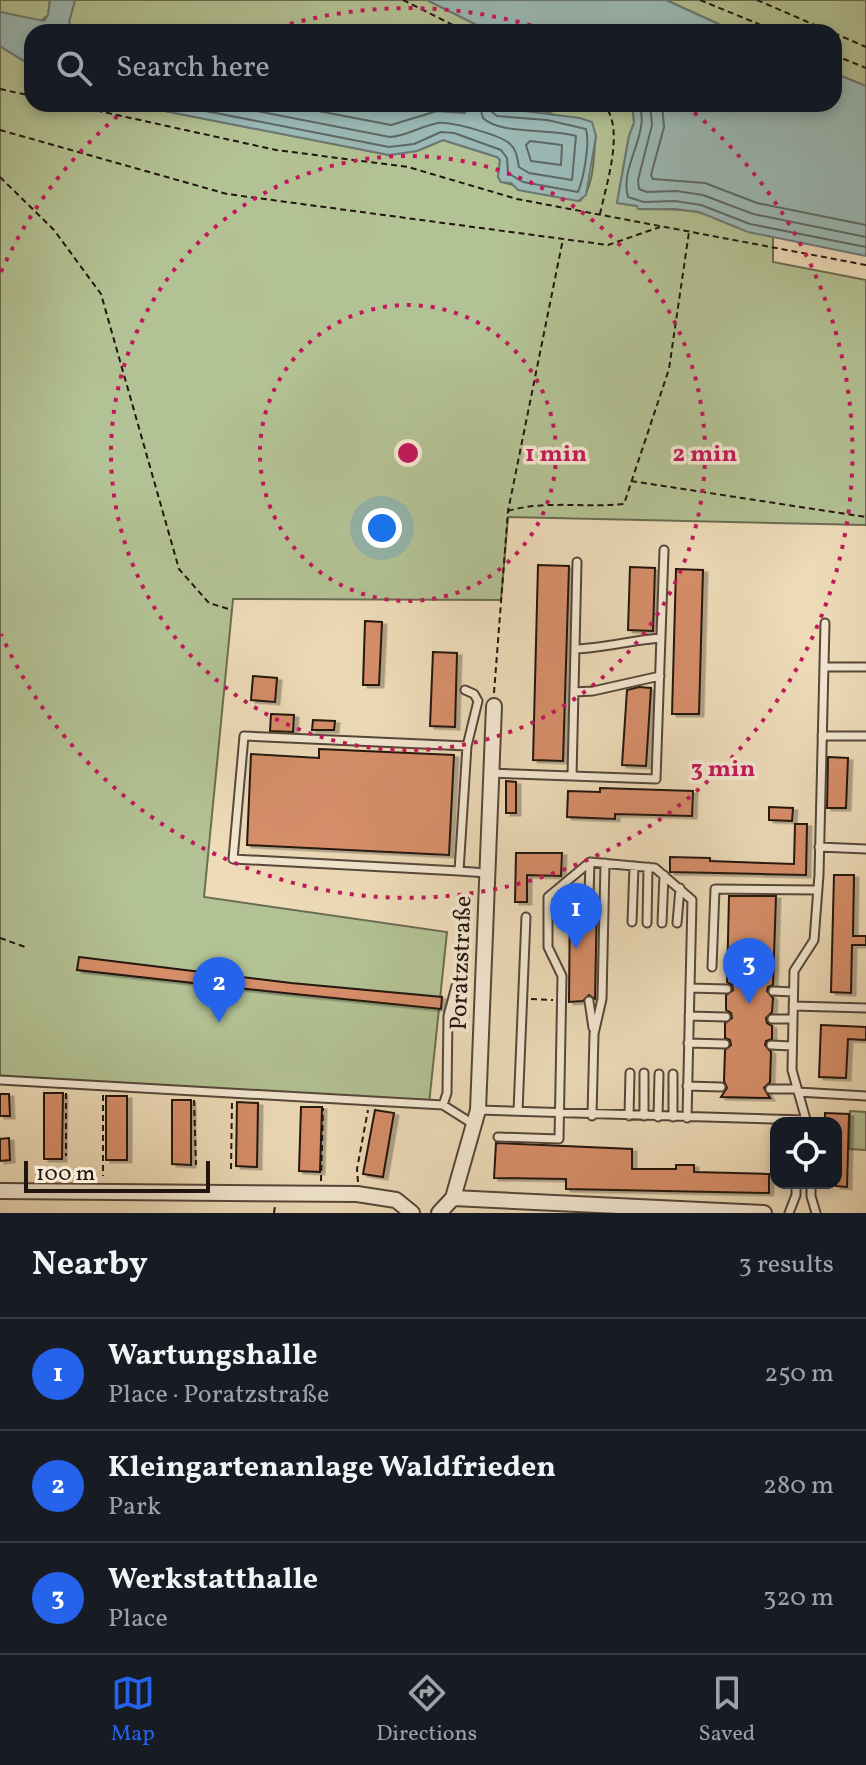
<!DOCTYPE html>
<meta charset="utf-8">
<style>
:root{--surface:#171b24;--page:#242831;--text:#f1f3f6;--muted:#9ea1a6;--line:#363941;--accent:#2563eb}
body{margin:0;font-family:Vollkorn,serif;background:var(--page);color:var(--text)}
.controls{position:absolute;right:24px;bottom:24px;display:grid;overflow:hidden;border-radius:16px;box-shadow:0 4px 12px #0003}
.controls button{width:72px;height:72px;display:grid;place-items:center;padding:0;border:0;border-bottom:2px solid var(--line);background:var(--surface);color:var(--text);font:40px sans-serif}
.scale{position:absolute;left:24px;bottom:20px;width:186px;box-sizing:border-box;padding-left:8px;border:4px solid #22150f;border-top:0;font-size:22px;line-height:28px;white-space:nowrap;color:#22150f;-webkit-text-stroke:6px #f4e8d2;paint-order:stroke}
.you{position:absolute;left:382px;top:528px;width:28px;height:28px;margin:-20px;border:6px solid #fff;border-radius:50%;background:#1a73e8;box-shadow:0 0 0 12px #1a73e833}
.badge{display:grid;place-items:center;width:52px;height:52px;border-radius:50%;background:var(--accent);color:#fff;font-size:26px;font-weight:700}
.pin{position:absolute;translate:-50% -66px;filter:drop-shadow(0 2px 4px #0008)}
.pin::after{content:'';position:absolute;top:42px;width:28px;height:24px;background:inherit;clip-path:polygon(0 0,100% 0,50% 100%)}
.list{margin:0;padding:0;list-style:none}
h2{display:flex;justify-content:space-between;align-items:center;height:104px;margin:0;padding:0 32px;font-size:34px}
h2 small{font-size:26px;font-weight:400;color:var(--muted)}
.list li{display:grid;grid-template-columns:52px 1fr auto;gap:24px;align-items:center;box-sizing:border-box;height:112px;padding:0 32px;border-top:2px solid var(--line)}
.list b{display:block;font-size:30px;white-space:nowrap}
.list p{margin:0;font-size:26px;white-space:nowrap;color:var(--muted)}
.list em{font-size:26px;font-style:normal;color:var(--muted)}
.icon{flex:none;width:44px;height:44px;fill:none;stroke:currentColor;stroke-width:2;stroke-linecap:round;stroke-linejoin:round}
.map{position:relative;flex:none;width:866px;height:1213px;overflow:hidden}
.search{position:absolute;background:var(--surface);box-shadow:0 4px 12px #0003;left:24px;right:24px;top:24px;height:88px;display:flex;align-items:center;gap:20px;box-sizing:border-box;padding:0 28px;border-radius:24px;color:var(--muted);font-size:30px}
.sheet{height:440px;background:var(--surface)}
nav{display:flex;justify-content:space-around;align-items:center;box-sizing:border-box;height:112px;border-top:2px solid var(--line);background:var(--surface);font-size:22px;color:var(--muted)}
nav a{display:grid;justify-items:center;gap:4px}
nav .on{color:var(--accent)}
.map>svg:first-child{display:block}
.green{fill:#b3c294;stroke:#6a6c52;stroke-width:2}
.water{fill:#9bbab7;stroke:#6b7874;stroke-width:2}
.lines{fill:none;stroke-linecap:round;stroke-linejoin:round}
.shore{stroke:#5e6863;stroke-width:2}
.building{fill:#d78f6a;stroke:#22150f;stroke-width:2;filter:url(#shadow)}
.lane-casing{stroke:#55473a;stroke-width:11}
.street-casing{stroke:#55473a;stroke-width:18}
.path{stroke:#22150f;stroke-width:2;stroke-dasharray:6 4;stroke-linecap:butt}
.lane{stroke:#f4e8d2;stroke-width:7}
.street{stroke:#f4e8d2;stroke-width:14}
.ring{fill:none;stroke:#c2185b;stroke-width:4;stroke-dasharray:4 8}
.labels{text-anchor:middle;stroke-width:7;stroke-linejoin:round;paint-order:stroke}
.street-label{font-size:24px;fill:#22150f;stroke:#f4e8d2}
.centre{fill:#c2185b;stroke:#f4e8d2;stroke-width:4}
.ring-label{font-size:24px;text-anchor:middle;font-weight:bold;fill:#c2185b;stroke:#f4e8d2;stroke-width:7;stroke-linejoin:round;paint-order:stroke}
</style>
<div class="map">
<svg width="866" height="1213" viewBox="0 0 866 1213">
<defs>
<filter id="shadow"><feDropShadow dx="4.5" dy="2.5" stdDeviation="0" flood-color="#0004"/></filter>
</defs>
<rect width="100%" height="100%" fill="#eedcb9"/>
<filter id="stains"><feTurbulence type="fractalNoise" baseFrequency=".0025" numOctaves="4"/><feColorMatrix values="0 0 0 0 .2 0 0 0 0 .09 0 0 0 0 .02 0 0 0 .5 -.17"/></filter>
<radialGradient id="worn" r=".72"><stop offset=".6" stop-color="#630" stop-opacity="0"/><stop offset="1" stop-color="#630" stop-opacity=".3"/></radialGradient>
<path class="green" d="M 0,0 L 50,0 L 48,15 L 40,22 L 0,12 Z
M 75,0 L 427,0 L 491,32 L 75,32 L 69,22 Z
M 666,0 L 866,0 L 866,86 L 834,73 L 834,32 L 736,32 Z
M 0,46 L 32,66 L 32,104 L 129,104 L 389,155 L 417,151 L 443,140 L 497,157 L 500,160 L 498,177 L 501,182 L 580,201 C 595,186 593,156 596,136 L 548,112 L 469,104 L 629,104 L 633,111 L 634,123 L 629,136 L 617,203 L 637,206 L 639,209 C 660,210 681,208 701,213 C 726,219 748,232 773,237 L 773,262 L 866,280 L 866,525 L 508,517 L 501,600 L 233,599 L 204,897 L 447,932 L 429,1104 L 0,1081 Z
M 850,1111 L 866,1112 L 866,1150 L 849,1149 Z"/>
<path class="water" d="M 50,0 L 75,0 L 69,22 L 75,32 L 32,32 L 32,66 L 0,46 L 0,12 L 44,21 L 48,15 Z
M 427,0 L 666,0 L 736,32 L 491,32 Z
M 834,73 L 866,86 L 866,256 L 748,232 L 699,212 L 675,209 L 638,209 L 637,206 L 617,203 L 629,136 L 634,123 L 633,111 L 629,104 L 834,104 Z
M 129,104 L 469,104 L 580,118 L 592,122 L 596,136 L 586,195 L 578,201 L 518,190 L 511,183 L 501,182 L 498,177 L 500,160 L 497,157 L 443,140 L 417,151 L 389,155 Z"/>
<g class="lines">
<path class="shore" d="M 170,104 L 389,147 L 414,144 L 441,132 L 454,133 L 501,150 L 507,158 L 508,173 L 523,182 L 578,192 C 584,177 590,143 586,129 L 547,120 L 497,116 L 491,111 L 490,104
M 221,104 L 390,137 C 407,136 421,126 438,123 C 450,121 501,135 510,144 C 517,150 517,158 519,167 L 529,173 L 572,180 L 576,136 C 551,128 500,135 483,118 L 479,104
M 282,104 L 391,125 L 437,111 L 465,113 L 467,104
M 639,104 C 651,133 619,167 628,197 L 644,202 L 675,201 L 701,205 L 750,224 L 866,247
M 650,104 L 652,125 L 638,180 L 639,189 L 647,192 L 676,191 L 703,195 L 753,214 L 866,237
M 662,104 L 664,127 L 651,175 L 653,179 L 705,183 L 757,203 L 866,225
M 530,141 L 562,145 L 561,165 L 531,161 L 526,145 Z"/>
</g>
<path class="building" d="M 538,565 L 569,566 L 563,761 L 533,760 Z
M 630,567 L 655,568 L 653,631 L 628,630 Z
M 676,569 L 703,570 L 699,714 L 672,714 Z
M 365,621 L 382,622 L 379,685 L 363,685 Z
M 433,652 L 457,653 L 455,727 L 430,726 Z
M 253,676 L 277,678 L 275,702 L 251,700 Z
M 639,687 L 651,688 L 646,766 L 622,765 L 627,690 Z
M 271,714 L 294,715 L 293,732 L 270,731 Z
M 313,720 L 335,721 L 334,730 L 312,730 Z
M 319,749 L 454,755 L 449,855 L 247,845 L 251,754 L 319,758 Z
M 828,757 L 848,758 L 846,808 L 827,808 Z
M 506,781 L 516,782 L 516,813 L 506,813 Z
M 600,788 L 693,791 L 692,816 L 615,814 L 615,819 L 567,817 L 568,791 L 600,792 Z
M 769,807 L 793,808 L 792,821 L 769,820 Z
M 795,824 L 807,824 L 806,875 L 670,872 L 670,857 L 710,858 L 710,861 L 794,864 Z
M 516,853 L 562,853 L 561,876 L 527,875 L 527,902 L 515,902 Z
M 834,875 L 854,875 L 853,936 L 866,936 L 866,945 L 852,945 L 851,993 L 831,992 Z
M 570,896 L 583,896 L 585,901 L 590,902 L 597,897 L 595,999 L 589,995 L 583,1001 L 569,1002 Z
M 729,896 L 776,896 L 773,985 L 768,987 L 767,991 L 773,998 L 772,1012 L 766,1018 L 767,1023 L 772,1026 L 772,1039 L 766,1041 L 765,1045 L 771,1052 L 770,1082 L 764,1088 L 770,1098 L 721,1097 L 727,1088 L 724,1081 L 725,1050 L 731,1045 L 730,1040 L 725,1038 L 725,1023 L 732,1018 L 731,1013 L 726,1010 L 726,995 L 733,990 L 732,985 L 727,982 Z
M 79,957 L 291,983 L 442,997 L 441,1009 L 275,992 L 77,970 Z
M 821,1025 L 866,1027 L 866,1040 L 848,1039 L 846,1078 L 819,1077 Z
M 44,1093 L 63,1093 L 62,1159 L 44,1159 Z
M 0,1094 L 9,1094 L 10,1116 L 0,1116 Z
M 106,1096 L 127,1096 L 127,1160 L 106,1160 Z
M 172,1100 L 191,1100 L 191,1165 L 172,1164 Z
M 237,1102 L 258,1103 L 257,1167 L 236,1166 Z
M 301,1107 L 322,1107 L 320,1172 L 299,1171 Z
M 375,1110 L 394,1113 L 383,1177 L 363,1174 Z
M 825,1113 L 849,1114 L 847,1187 L 836,1186 L 836,1123 L 825,1123 Z
M 9,1138 L 10,1160 L 0,1161 L 0,1139 Z
M 496,1143 L 632,1149 L 632,1169 L 676,1169 L 676,1165 L 694,1165 L 694,1172 L 769,1174 L 769,1193 L 566,1189 L 566,1179 L 494,1178 Z"/>
<g class="lines">
<g class="lane-casing">
<path id="lane" d="M 575,649 C 604,648 632,640 661,638
M 824,667 L 866,667
M 465,690 L 474,694 L 478,701 L 467,746
M 574,692 L 593,691 L 660,676
M 822,736 L 866,736
M 490,773 L 656,779 L 664,550
M 572,776 L 577,562
M 819,847 L 866,849
M 459,871 L 467,746 L 244,736 L 233,859 L 459,871 L 486,873
M 589,896 L 590,862
M 632,922 L 634,866
M 647,923 L 648,867
M 662,923 L 664,875
M 677,923 L 680,888
M 712,967 L 715,889 L 818,890
M 690,988 L 727,989
M 773,991 L 793,992
M 589,1001 L 593,1028
M 793,1006 L 866,1008
M 689,1016 L 726,1017
M 772,1019 L 793,1019
M 688,1043 L 725,1044
M 771,1045 L 792,1046
M 0,1080 L 443,1105 L 473,1124
M 687,1086 L 721,1087
M 770,1089 L 797,1089
M 798,1092 L 866,1096
M 443,1105 L 447,1093 L 448,1016 L 456,986
M 478,1110 L 806,1120
M 518,1111 L 526,917
M 592,1116 L 594,1034 L 602,999 L 605,863
M 629,1116 L 630,1073
M 644,1116 L 644,1073
M 658,1117 L 659,1074
M 673,1117 L 673,1074
M 807,1123 L 792,1070 L 794,971 L 814,940 L 819,875 L 825,623
M 498,1137 L 559,1139 L 562,976 L 548,947 L 548,897 L 590,862 L 655,868 L 692,900 L 687,1118
M 811,1183 L 811,1196 L 816,1213
M 789,1213 L 796,1195 L 796,1183"/>
</g>
<g class="street-casing">
<path id="street" d="M 0,1191 L 357,1194 L 396,1200 L 412,1213
M 453,1198 L 764,1213
M 439,1213 L 453,1198 L 478,1110 L 494,706"/>
</g>
<path class="path" d="M 403,0 L 467,32
M 700,0 L 778,32
M 757,0 L 831,32
M 834,33 L 866,47
M 834,55 L 866,68
M 0,89 L 32,96
M 67,104 L 276,150 L 408,167 L 517,199 L 866,265
M 0,130 L 227,194 L 608,245 L 660,227
M 0,177 L 54,230 L 101,294 L 179,569 L 209,603 L 232,610
M 600,214 C 606,185 626,126 603,104
M 631,481 L 866,517
M 508,511 C 544,500 585,508 624,504 L 669,369 L 689,232
M 494,693 L 508,511 L 563,239
M 0,938 L 28,948
M 531,999 L 553,1000
M 66,1093 L 66,1156
M 103,1095 L 103,1176
M 194,1100 L 196,1165
M 231,1169 L 232,1102
M 321,1181 L 323,1108
M 358,1182 L 357,1169 L 368,1110
M 274,1213 L 275,1206"/>
<use href="#lane" class="lane"/>
<use href="#street" class="street"/>
</g>
<g class="ring">
<circle cx="408" cy="453" r="148"/>
<circle cx="408" cy="453" r="297"/>
<path d="M1 272A445 445 0 0 1 131 105M267 31A445 445 0 0 1 549 31M685 105A445 445 0 1 1 1 634"/>
</g>
<g class="labels">
<g class="street-label">
<text transform="translate(460 963) rotate(-88)" y="8">Poratzstraße</text>
</g>
</g>
<circle cx="408" cy="453" r="12" class="centre"/>
<g class="ring-label">
<text x="556" y="461">1 min</text>
<text x="705" y="461">2 min</text>
<text x="723" y="776">3 min</text>
</g>
<rect width="100%" height="100%" filter="url(#stains)"/>
<rect width="100%" height="100%" fill="url(#worn)"/>
</svg>
<div class="controls">
<button><svg class="icon" aria-label="locate" viewBox="0 0 24 24"><circle cx="12" cy="12" r="6"/><path d="M12 2v4M12 18v4M2 12h4M18 12h4"/></svg></button>
</div>
<div class="scale">100 m</div>
<div class="you"></div>
<div class="pin badge" style="left:576px;top:949px">1</div>
<div class="pin badge" style="left:219px;top:1023px">2</div>
<div class="pin badge" style="left:749px;top:1004px">3</div>
<div class="search"><svg class="icon" aria-label="search" viewBox="0 0 24 24"><circle cx="10" cy="10" r="6"/><path d="M15 15l6 6"/></svg>Search here</div>
</div>
<section class="sheet">
<h2>Nearby<small>3 results</small></h2>
<ul class="list">
<li><span class="badge">1</span><div><b>Wartungshalle</b><p>Place · Poratzstraße</p></div><em>250 m</em></li>
<li><span class="badge">2</span><div><b>Kleingartenanlage Waldfrieden</b><p>Park</p></div><em>280 m</em></li>
<li><span class="badge">3</span><div><b>Werkstatthalle</b><p>Place</p></div><em>320 m</em></li>
</ul>
</section>
<nav>
<a class="on"><svg class="icon" aria-label="map" viewBox="0 0 24 24"><path d="M3 6l6-2 6 2 6-2v14l-6 2-6-2-6 2zM9 4v14M15 6v14"/></svg>Map</a>
<a><svg class="icon" aria-label="directions" viewBox="0 0 24 24"><path d="M12 3l9 9-9 9-9-9zM9 14v-3h6M13 9l2 2-2 2"/></svg>Directions</a>
<a><svg class="icon" aria-label="saved" viewBox="0 0 24 24"><path d="M7 4h10v16l-5-4-5 4z"/></svg>Saved</a>
</nav>
